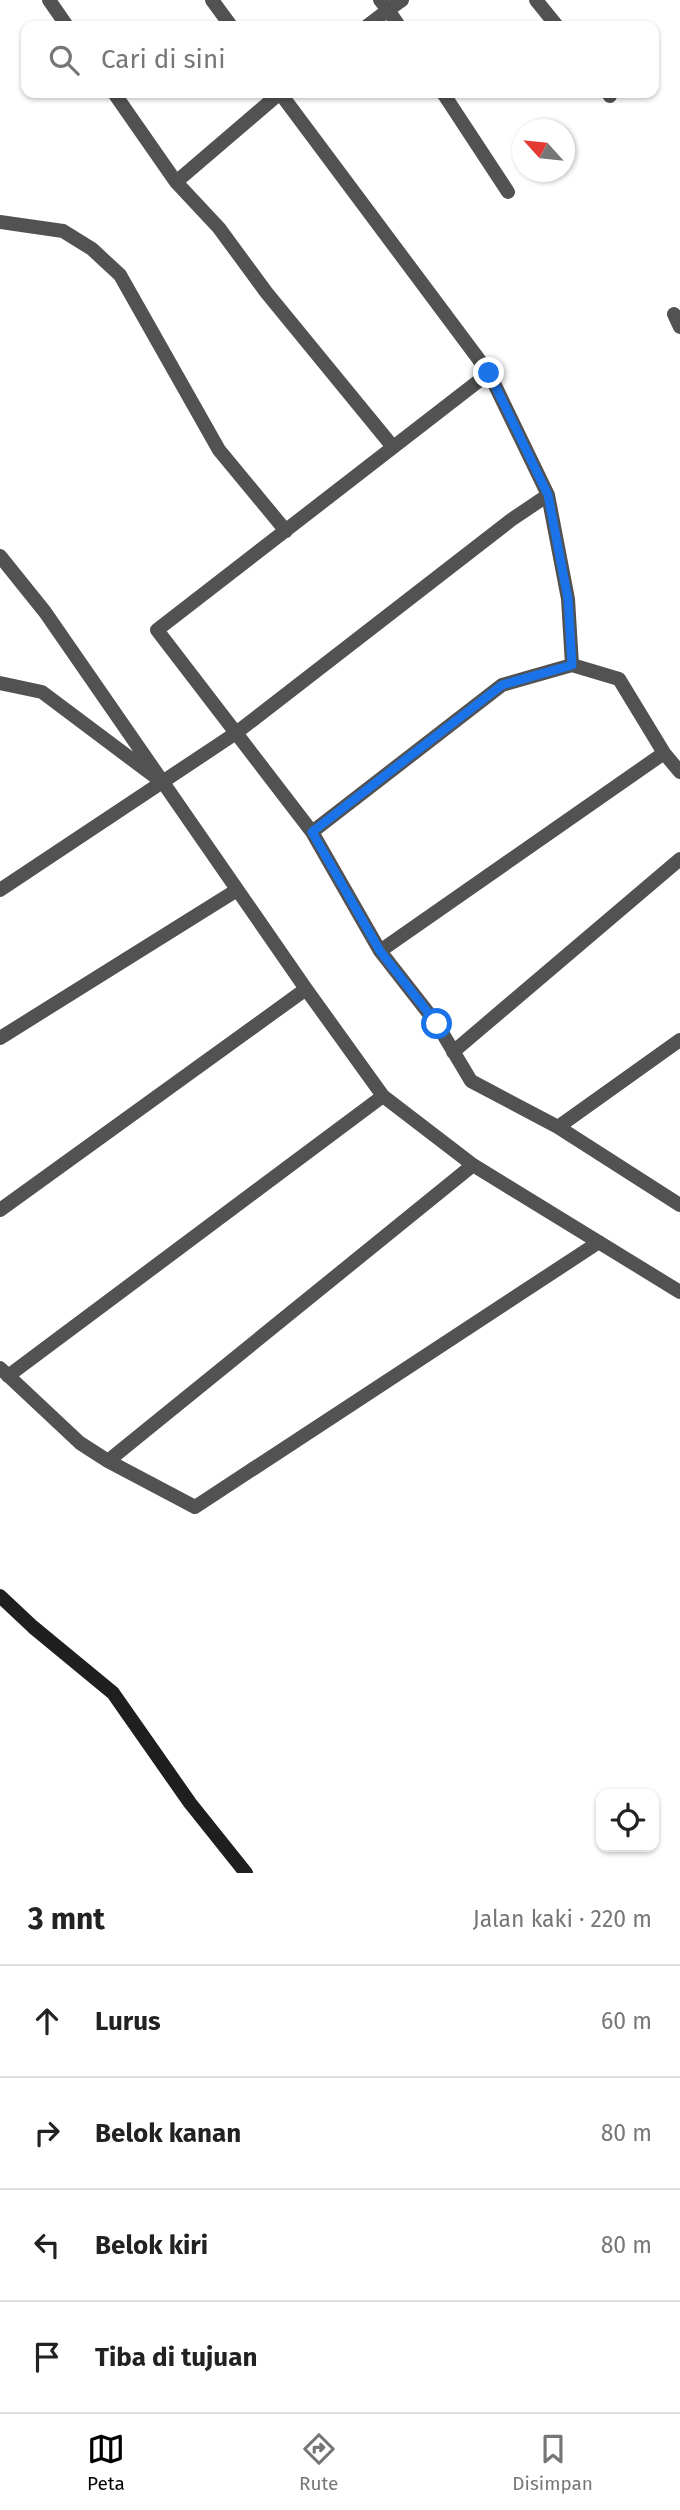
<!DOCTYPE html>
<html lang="id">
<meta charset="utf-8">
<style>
:root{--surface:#fff;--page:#f2f2f2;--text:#222;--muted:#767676;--line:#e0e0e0;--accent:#000}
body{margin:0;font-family:"Fira Sans",sans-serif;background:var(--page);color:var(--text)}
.controls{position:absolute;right:21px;bottom:21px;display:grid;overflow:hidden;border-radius:14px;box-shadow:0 2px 5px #0004}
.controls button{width:63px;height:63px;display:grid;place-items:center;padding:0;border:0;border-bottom:2px solid var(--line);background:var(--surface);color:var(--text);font:35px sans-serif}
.compass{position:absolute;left:512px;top:119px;width:63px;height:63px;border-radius:50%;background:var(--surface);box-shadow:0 2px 5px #0004;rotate:297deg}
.stop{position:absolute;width:21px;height:21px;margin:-16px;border:5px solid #1a73e8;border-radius:50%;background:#fff}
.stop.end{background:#1a73e8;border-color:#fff;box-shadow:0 2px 7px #0008}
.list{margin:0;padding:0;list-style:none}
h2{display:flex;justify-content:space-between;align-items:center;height:91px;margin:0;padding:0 28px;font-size:30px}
h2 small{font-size:23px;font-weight:400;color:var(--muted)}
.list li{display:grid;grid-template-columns:46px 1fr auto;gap:21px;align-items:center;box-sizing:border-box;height:112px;padding:0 28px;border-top:2px solid var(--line)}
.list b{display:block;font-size:26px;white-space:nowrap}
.list em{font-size:23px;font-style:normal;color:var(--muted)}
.icon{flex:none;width:38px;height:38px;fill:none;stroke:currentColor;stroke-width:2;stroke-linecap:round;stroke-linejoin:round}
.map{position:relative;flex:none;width:680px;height:1873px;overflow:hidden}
.search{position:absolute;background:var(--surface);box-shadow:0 2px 5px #0004;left:21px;right:21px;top:21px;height:77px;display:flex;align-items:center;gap:18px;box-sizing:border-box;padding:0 24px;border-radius:14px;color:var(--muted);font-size:26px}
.sheet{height:539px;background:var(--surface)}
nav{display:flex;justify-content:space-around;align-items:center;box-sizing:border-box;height:98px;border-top:2px solid var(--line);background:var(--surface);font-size:19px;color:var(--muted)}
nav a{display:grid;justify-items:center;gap:4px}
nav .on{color:var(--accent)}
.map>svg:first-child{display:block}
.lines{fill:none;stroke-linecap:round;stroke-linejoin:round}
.minor{stroke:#525252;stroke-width:14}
.secondary{stroke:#1f1f1f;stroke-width:14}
.route{stroke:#1a73e8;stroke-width:9}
</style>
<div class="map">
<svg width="680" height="1873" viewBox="0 0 680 1873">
<rect width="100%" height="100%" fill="#fff"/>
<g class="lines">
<path class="minor" d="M 49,0 L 67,26
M 212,0 L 231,26
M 536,0 L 557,26
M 367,26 L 388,10 L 380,0
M 399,26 L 388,10 L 402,0
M 114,93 L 176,182 L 219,228 L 266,292 L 393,447
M 280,93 L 489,373 L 548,495 L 568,599 L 572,665 L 619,679 L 664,753 L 680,772
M 443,93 L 508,192
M 608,93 L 610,96
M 176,182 L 280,93
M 0,222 L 63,231 L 92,249 L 120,275 L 219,450 L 286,531
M 674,314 L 680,327
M 489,373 L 157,630 L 312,832 L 502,685 L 572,665
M 0,556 L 45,612 L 306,989 L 383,1096 L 473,1165 L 108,1461 L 80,1443 L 0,1368
M 0,683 L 42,692 L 154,776
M 312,832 L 380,951 L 437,1024 L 471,1081 L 558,1127 L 680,1205
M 0,890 L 236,733 L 511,520 L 548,495
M 380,951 L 664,753
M 0,1038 L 237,890
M 453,1052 L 680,859
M 558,1127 L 680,1040
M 473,1165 L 680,1292
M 0,1210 L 306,989
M 8,1376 L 383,1096
M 108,1461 L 195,1507 L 599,1242"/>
<path class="secondary" d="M 0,1596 L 33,1627 L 113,1693 L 190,1803 L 246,1873"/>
</g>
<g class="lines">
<path class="route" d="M 437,1024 L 380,951 L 312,832 L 502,685 L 572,665 L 568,599 L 548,495 L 489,373"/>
</g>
</svg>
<div class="controls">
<button><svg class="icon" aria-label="locate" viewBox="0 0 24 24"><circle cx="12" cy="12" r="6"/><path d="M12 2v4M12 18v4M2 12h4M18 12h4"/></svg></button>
</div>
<svg class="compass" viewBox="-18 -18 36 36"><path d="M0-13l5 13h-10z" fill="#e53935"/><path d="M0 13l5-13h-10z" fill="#767676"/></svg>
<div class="stop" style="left:437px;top:1024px"></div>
<div class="stop end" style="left:489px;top:373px"></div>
<div class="search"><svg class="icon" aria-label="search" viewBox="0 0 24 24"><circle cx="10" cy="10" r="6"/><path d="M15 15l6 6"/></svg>Cari di sini</div>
</div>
<section class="sheet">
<h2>3 mnt<small>Jalan kaki · 220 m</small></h2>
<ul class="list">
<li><svg class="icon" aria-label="ahead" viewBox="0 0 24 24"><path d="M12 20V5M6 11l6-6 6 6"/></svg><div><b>Lurus</b></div><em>60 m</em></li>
<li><svg class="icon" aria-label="right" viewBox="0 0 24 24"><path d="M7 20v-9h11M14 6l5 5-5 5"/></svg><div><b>Belok kanan</b></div><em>80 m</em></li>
<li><svg class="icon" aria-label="left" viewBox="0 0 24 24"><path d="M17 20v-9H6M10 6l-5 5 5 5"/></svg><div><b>Belok kiri</b></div><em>80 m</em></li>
<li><svg class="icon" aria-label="arrive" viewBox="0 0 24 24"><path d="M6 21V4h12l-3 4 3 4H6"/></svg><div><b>Tiba di tujuan</b></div></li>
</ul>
</section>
<nav>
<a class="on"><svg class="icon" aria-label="map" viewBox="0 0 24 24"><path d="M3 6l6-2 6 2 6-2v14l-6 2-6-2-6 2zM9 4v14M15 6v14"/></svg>Peta</a>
<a><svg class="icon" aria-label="directions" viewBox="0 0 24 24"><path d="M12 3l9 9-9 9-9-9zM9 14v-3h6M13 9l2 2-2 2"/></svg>Rute</a>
<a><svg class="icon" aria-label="saved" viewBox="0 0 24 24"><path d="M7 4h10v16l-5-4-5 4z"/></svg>Disimpan</a>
</nav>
